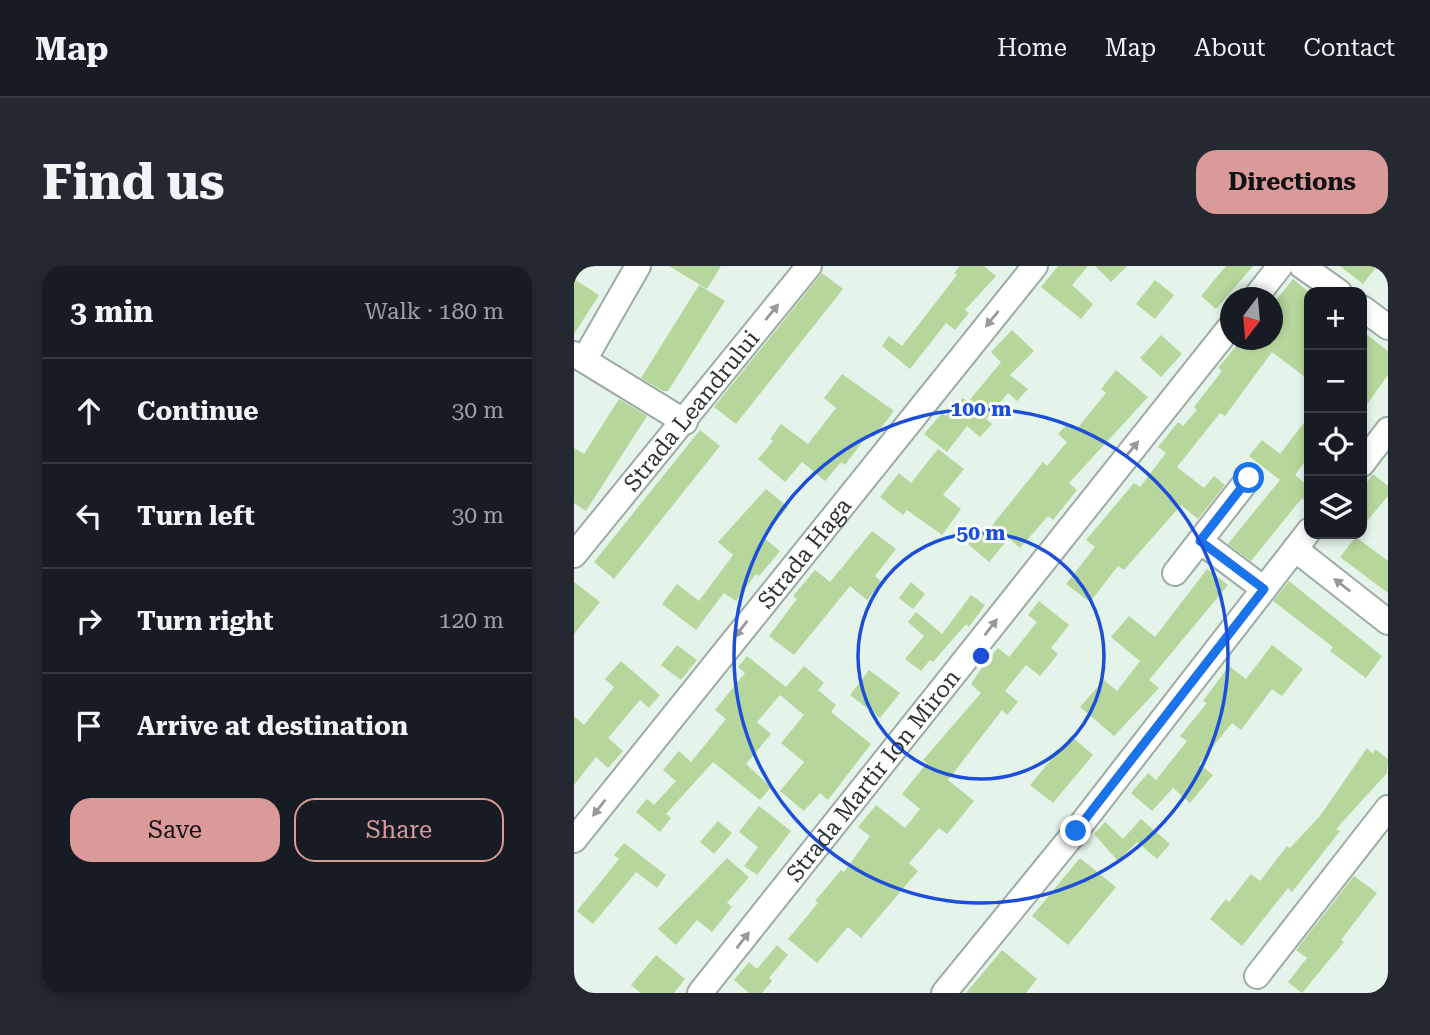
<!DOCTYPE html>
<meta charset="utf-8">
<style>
:root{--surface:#171b24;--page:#242831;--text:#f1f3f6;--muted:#9ea1a6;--line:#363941;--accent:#d99a99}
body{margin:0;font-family:"Roboto Serif",serif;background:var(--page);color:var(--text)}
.controls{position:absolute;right:21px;top:21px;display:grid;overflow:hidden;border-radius:14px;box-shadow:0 4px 10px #0003}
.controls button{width:63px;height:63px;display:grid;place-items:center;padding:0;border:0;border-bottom:2px solid var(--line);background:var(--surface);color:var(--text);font:35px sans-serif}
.compass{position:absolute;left:646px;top:21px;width:63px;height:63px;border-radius:50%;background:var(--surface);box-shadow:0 4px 10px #0003;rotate:196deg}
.stop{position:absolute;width:21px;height:21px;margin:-16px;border:5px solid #1a73e8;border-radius:50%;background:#fff}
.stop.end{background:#1a73e8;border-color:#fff;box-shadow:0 2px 7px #0008}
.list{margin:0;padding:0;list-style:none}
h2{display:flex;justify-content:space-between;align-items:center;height:91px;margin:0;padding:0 28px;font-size:30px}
h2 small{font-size:23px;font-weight:400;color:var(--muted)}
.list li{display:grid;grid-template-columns:46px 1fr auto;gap:21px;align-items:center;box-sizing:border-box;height:105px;padding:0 28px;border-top:2px solid var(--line)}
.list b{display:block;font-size:26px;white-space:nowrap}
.list em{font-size:23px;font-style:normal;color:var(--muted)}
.actions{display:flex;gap:14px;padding:21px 28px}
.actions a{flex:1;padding:16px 0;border:2px solid var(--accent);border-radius:21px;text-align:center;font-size:24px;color:var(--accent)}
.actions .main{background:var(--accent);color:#111}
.icon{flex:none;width:38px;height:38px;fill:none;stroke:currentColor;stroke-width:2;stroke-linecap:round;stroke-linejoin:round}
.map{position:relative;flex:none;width:814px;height:727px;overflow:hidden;border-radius:21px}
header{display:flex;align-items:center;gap:42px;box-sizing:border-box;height:98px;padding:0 35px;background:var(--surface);border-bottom:2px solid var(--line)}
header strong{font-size:33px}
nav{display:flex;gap:38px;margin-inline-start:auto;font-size:24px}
.intro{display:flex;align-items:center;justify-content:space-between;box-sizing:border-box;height:168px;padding:0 42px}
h1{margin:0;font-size:49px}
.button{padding:18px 32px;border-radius:21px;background:var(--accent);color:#111;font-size:24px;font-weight:700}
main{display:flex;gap:42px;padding:0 42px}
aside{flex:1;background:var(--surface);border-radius:21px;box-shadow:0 4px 10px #0003}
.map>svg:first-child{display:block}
.building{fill:#b6d69c}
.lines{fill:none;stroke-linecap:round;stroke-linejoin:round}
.minor-casing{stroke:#9daca2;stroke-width:28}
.minor{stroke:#fff;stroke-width:24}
.oneway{fill:#969a98}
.route{stroke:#1a73e8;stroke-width:9}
.ring{fill:none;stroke:#1d4ed8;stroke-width:3.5}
.labels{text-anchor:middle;stroke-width:6;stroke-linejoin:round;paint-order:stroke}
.street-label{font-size:23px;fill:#2e3430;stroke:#f8fefa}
.centre{fill:#1d4ed8;stroke:#f8fefa;stroke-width:3.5}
.ring-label{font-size:21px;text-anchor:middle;font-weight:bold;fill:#1d4ed8;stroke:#f8fefa;stroke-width:6;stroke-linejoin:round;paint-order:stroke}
</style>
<header>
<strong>Map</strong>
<nav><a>Home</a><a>Map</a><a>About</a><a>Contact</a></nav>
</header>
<div class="intro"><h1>Find us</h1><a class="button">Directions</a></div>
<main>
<aside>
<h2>3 min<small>Walk · 180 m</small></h2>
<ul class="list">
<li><svg class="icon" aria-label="ahead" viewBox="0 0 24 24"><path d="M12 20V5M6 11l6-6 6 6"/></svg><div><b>Continue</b></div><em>30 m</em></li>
<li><svg class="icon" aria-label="left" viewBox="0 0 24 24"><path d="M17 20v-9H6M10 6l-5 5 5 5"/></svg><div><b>Turn left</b></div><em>30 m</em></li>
<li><svg class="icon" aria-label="right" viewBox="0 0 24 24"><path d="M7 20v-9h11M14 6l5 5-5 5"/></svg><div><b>Turn right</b></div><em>120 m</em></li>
<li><svg class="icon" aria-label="arrive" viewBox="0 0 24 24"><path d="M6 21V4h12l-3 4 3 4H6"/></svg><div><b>Arrive at destination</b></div></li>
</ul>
<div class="actions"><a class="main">Save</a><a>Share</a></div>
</aside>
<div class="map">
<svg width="814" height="727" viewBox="0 0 814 727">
<rect width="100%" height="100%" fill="#e4f4ea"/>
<path class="building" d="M 95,0 L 147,0 L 133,23 Z
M 386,0 L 410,0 L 422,10 L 391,44 L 395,47 L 381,64 L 372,57 L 336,103 L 308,80 L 315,70 L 328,80 L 383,9 L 380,7 Z
M 484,0 L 514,0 L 498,19 L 519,38 L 507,53 L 467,21 Z
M 521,0 L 553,0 L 537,16 Z
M 652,0 L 679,0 L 642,43 L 627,30 Z
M 766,0 L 803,0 L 789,18 Z
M 248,7 L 269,23 L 162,158 L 140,141 Z
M 0,13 L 25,29 L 0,68 Z
M 719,13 L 735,26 L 735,114 L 698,86 L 651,150 L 646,147 L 603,201 L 630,222 L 640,210 L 651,219 L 624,253 L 607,239 L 550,304 L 544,300 L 516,336 L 492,318 L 521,281 L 512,274 L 560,217 L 566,221 L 592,187 L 584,181 L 604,156 L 609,160 L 623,144 L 620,141 L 648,105 L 644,102 L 667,74 L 698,74 L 698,39 Z
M 581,14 L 600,29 L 581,53 L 562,38 Z
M 125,19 L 151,35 L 94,125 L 89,125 L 67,112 Z
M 438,64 L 460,85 L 436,109 L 454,123 L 443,135 L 434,127 L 412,153 L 418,158 L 406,171 L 393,160 L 373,186 L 350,168 L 368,147 L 372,150 L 389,132 L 394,136 L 427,96 L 417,86 Z
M 788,65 L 814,85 L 814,109 L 788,145 L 788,105 L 793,98 L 788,94 Z
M 587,69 L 608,88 L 587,111 L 566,92 Z
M 542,104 L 574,131 L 495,217 L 503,224 L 479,254 L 474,250 L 446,282 L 435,272 L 415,296 L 394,278 L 407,263 L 412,267 L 469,196 L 473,200 L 493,176 L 484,168 L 494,157 L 502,164 L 532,127 L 527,123 Z
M 268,108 L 320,145 L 300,171 L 295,167 L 271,199 L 267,196 L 251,215 L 228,196 L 211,216 L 184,193 L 199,175 L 196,173 L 207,158 L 234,178 L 262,142 L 250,132 Z
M 45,133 L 73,150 L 12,245 L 0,237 L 0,182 L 10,188 Z
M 735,150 L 735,190 L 721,209 L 735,221 L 735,238 L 728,232 L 677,295 L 654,278 L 706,214 L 675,190 L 688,174 L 706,188 Z
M 126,164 L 146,180 L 40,313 L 20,296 Z
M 364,183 L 390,203 L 369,229 L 387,243 L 368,269 L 333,244 L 329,249 L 306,231 L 325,207 L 337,217 Z
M 799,208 L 814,220 L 814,230 L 788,261 L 788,222 Z
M 192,223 L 214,241 L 189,271 L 206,285 L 185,310 L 182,308 L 162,335 L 150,327 L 122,364 L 88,338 L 103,318 L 125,335 L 159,289 L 144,276 Z
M 298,265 L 322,283 L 301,310 L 308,316 L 293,334 L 276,320 L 220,389 L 195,370 L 223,333 L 219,330 L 241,304 L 256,316 Z
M 782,271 L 814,295 L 814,327 L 766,291 Z
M 633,303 L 654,319 L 575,414 L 585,422 L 540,470 L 506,441 L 530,414 L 543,425 L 566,395 L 537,371 L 555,350 L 581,371 Z
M 715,315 L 808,390 L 792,412 L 756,385 L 759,381 L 699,335 Z
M 0,316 L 26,336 L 0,368 Z
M 337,316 L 351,328 L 339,343 L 325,332 Z
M 397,329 L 411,339 L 395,361 L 392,358 L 359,396 L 356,394 L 347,405 L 331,393 L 350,370 L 334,356 L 342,346 L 368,368 Z
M 465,335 L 495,359 L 477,382 L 484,388 L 466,410 L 452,399 L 431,425 L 444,436 L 433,449 L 428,444 L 374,514 L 400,535 L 373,568 L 365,562 L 335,597 L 344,605 L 287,672 L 274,661 L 243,697 L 214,673 L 244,637 L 241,635 L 267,604 L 270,606 L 296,570 L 284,561 L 302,539 L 331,562 L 346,543 L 328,528 L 353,497 L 349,494 L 407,427 L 397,418 L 409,400 L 424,382 L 435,391 L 463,356 L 454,349 Z
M 103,379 L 123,394 L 107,414 L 87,399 Z
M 698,379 L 729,403 L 708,430 L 698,423 L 667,464 L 658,457 L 625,498 L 639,509 L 616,537 L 599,522 L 578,545 L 557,527 L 574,507 L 582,514 L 613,475 L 606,470 L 633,437 L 629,435 L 655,400 L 672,413 Z
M 173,390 L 212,421 L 230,400 L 250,417 L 244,424 L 262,439 L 257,446 L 297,478 L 254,534 L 246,527 L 230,545 L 206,525 L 230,496 L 207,477 L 230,449 L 206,429 L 183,456 L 197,468 L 172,498 L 197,521 L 186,534 L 139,496 L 92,548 L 97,552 L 86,566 L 62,546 L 73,533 L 80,539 L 102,515 L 89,504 L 105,485 L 117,496 L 152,453 L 141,444 L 171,407 L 164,401 Z
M 47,395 L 86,429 L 75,442 L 66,434 L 34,472 L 49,485 L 34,502 L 22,491 L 0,519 L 0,450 L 10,459 L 40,421 L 31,413 Z
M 295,404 L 326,427 L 306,452 L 276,429 Z
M 497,470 L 519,489 L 479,537 L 456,519 Z
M 793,482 L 799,488 L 801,483 L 814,493 L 813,507 L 762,563 L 766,565 L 718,626 L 714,622 L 668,680 L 636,653 L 652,633 L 655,636 L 677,608 L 686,615 L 713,580 L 716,582 L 746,550 Z
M 185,540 L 217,565 L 183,609 L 170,600 L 184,581 L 165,566 Z
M 567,553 L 596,578 L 583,593 L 563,576 L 544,595 L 520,568 L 531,556 L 549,573 Z
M 144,555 L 158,567 L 140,588 L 126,576 Z
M 50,577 L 92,609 L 83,622 L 62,606 L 19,658 L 3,645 L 45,593 L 40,589 Z
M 153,592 L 175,611 L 153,637 L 158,641 L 138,666 L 123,654 L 102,679 L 84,663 Z
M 506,592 L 542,621 L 494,679 L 458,650 Z
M 780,610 L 803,627 L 767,674 L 770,676 L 728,727 L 714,716 L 733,692 L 722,684 Z
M 203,679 L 214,689 L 195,712 L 198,715 L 188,727 L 175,727 L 160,714 L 175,696 L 183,703 Z
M 428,684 L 463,713 L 452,727 L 392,727 Z
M 82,689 L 111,713 L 100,727 L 67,727 L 57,719 Z"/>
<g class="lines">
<g class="minor-casing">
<g id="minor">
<path d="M 728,0 L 765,26"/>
<path d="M 681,32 L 706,0"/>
<path d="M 788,42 L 814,61"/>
<path d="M 0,88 L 111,156"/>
<path d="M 10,94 L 64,0"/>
<path d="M 788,198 L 814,164"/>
<path d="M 626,275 L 690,323"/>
<path d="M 721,283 L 814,356"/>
<path id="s1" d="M 0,289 L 235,0"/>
<path d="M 601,307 L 675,212"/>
<path id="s2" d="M 0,574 L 461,0"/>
<path d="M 683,710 L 814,542"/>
<path id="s3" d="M 126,727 L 656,61"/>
<path d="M 370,727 L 502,565 L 735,265"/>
</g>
</g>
<use href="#minor" class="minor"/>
</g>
<defs><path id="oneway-solid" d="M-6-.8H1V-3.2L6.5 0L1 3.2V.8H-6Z" transform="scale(1.75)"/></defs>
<g class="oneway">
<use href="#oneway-solid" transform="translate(198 46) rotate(-51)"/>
<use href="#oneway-solid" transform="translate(418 53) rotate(129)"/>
<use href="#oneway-solid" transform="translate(558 183) rotate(-51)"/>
<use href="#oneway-solid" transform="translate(768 319) rotate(-142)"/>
<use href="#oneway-solid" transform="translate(417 361) rotate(-52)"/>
<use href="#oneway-solid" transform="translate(167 363) rotate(128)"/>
<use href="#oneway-solid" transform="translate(25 542) rotate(128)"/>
<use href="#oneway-solid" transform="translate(169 674) rotate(-52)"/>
</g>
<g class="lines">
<path class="route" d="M 502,565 L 690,323 L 626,275 L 675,212"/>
</g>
<g class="ring">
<circle cx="407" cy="390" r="123"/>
<circle cx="407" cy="390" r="247"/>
</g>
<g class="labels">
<g class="street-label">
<text dy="8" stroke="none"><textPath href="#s1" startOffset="186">Strada Leandrului</textPath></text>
<text dy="8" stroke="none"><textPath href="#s2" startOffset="368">Strada Haga</textPath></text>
<text dy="8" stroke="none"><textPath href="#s3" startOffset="278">Strada Martir Ion Miron</textPath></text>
</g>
</g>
<circle cx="407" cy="390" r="10" class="centre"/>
<g class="ring-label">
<text x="407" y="150">100 m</text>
<text x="407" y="274">50 m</text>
</g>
</svg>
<div class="controls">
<button>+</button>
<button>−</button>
<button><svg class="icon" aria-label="locate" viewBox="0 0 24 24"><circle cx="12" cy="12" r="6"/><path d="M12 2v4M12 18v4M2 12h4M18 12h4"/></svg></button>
<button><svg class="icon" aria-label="layers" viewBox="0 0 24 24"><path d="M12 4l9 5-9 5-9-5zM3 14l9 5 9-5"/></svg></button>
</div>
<svg class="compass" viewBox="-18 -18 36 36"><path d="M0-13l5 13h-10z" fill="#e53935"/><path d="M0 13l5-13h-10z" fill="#9ea1a6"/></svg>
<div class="stop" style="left:675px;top:212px"></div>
<div class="stop end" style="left:502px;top:565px"></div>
</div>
</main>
